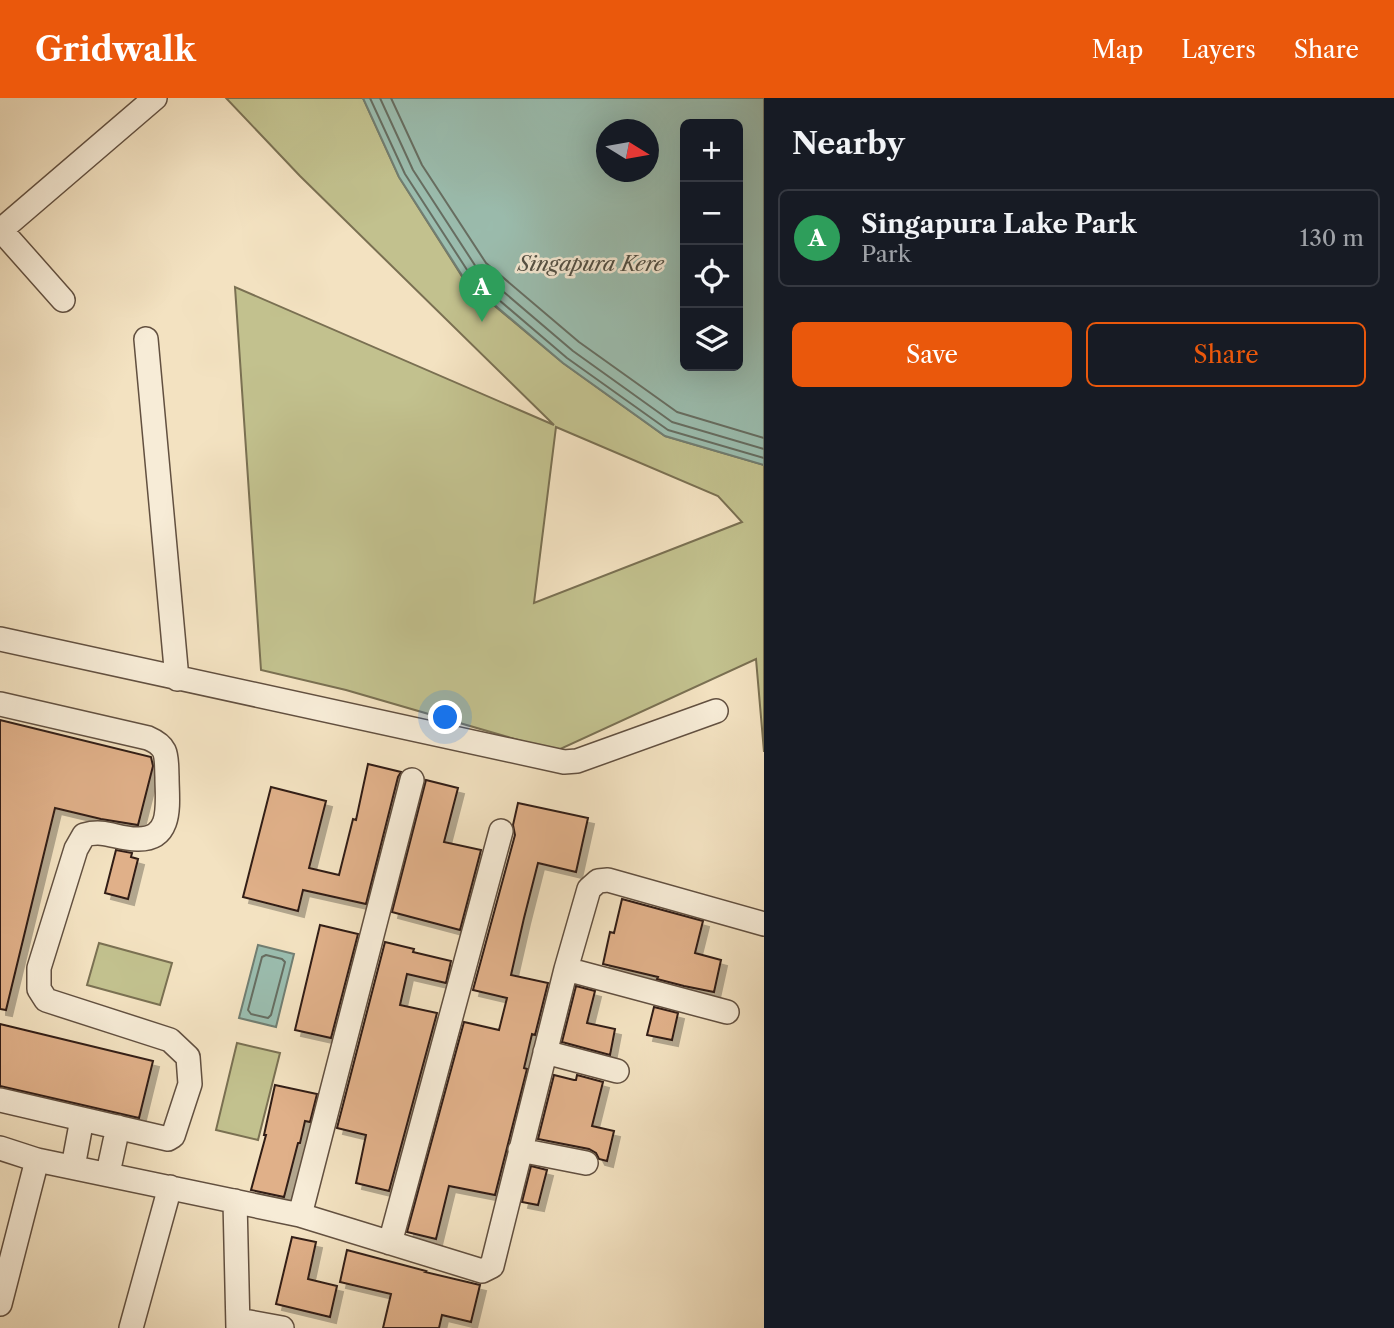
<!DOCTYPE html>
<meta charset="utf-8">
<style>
:root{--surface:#171b24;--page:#242831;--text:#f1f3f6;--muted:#9ea1a6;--line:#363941;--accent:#ea580c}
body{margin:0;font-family:"Libre Caslon Text",serif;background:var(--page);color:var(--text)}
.controls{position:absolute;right:21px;top:21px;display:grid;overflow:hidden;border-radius:10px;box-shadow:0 7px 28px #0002}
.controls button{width:63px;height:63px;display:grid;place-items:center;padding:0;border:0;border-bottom:2px solid var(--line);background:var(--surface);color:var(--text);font:35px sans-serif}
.compass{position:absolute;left:596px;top:21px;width:63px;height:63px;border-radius:50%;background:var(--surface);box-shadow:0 7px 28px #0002;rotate:101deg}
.you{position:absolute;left:446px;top:620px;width:24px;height:24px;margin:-18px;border:5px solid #fff;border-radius:50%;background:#1a73e8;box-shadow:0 0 0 10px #1a73e833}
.badge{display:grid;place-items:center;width:46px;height:46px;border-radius:50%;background:var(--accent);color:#fff;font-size:23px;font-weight:700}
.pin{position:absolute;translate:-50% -58px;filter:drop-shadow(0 2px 4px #0008)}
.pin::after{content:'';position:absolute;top:37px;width:24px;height:21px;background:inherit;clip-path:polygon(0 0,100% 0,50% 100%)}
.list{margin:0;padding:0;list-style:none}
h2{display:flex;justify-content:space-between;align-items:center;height:91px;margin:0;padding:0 28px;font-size:30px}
h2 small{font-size:23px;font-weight:400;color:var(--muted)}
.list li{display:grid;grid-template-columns:46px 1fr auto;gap:21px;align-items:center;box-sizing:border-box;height:98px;margin:0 14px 14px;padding:0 14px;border:2px solid var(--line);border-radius:10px}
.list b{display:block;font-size:26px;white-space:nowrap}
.list p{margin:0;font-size:23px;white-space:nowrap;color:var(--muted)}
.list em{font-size:23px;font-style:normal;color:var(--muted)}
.actions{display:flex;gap:14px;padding:21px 28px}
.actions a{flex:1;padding:16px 0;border:2px solid var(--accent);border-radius:10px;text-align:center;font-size:24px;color:var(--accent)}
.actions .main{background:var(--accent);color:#fff}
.icon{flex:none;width:38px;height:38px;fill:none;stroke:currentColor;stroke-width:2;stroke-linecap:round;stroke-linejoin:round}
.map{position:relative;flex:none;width:764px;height:1230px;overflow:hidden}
header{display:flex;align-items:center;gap:42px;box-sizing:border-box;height:98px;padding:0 35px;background:var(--accent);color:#fff}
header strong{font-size:33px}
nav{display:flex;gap:38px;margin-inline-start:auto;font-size:24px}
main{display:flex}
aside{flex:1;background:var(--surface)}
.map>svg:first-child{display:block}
.green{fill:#c2c18e;stroke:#7a7052;stroke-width:2;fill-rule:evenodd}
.water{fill:#9bbeb0;stroke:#717e72;stroke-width:2;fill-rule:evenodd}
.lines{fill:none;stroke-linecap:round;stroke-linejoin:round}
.shore{stroke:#666e62;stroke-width:2}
.building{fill:#e0b089;stroke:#311f15;stroke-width:2;filter:url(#shadow)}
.minor-casing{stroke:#625040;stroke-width:26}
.minor{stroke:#f7ecd7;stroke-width:23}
.labels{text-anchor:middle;stroke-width:5;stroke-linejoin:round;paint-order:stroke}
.water-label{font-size:21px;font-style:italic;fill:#514f44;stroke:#f7ecd7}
</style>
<header>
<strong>Gridwalk</strong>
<nav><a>Map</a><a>Layers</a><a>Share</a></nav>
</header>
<main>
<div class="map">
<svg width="764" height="1230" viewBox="0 0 764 1230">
<defs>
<filter id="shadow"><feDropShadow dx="6" dy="6" stdDeviation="0" flood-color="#0004"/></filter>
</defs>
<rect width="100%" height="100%" fill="#f3e2c1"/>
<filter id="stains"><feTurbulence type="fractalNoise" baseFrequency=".00286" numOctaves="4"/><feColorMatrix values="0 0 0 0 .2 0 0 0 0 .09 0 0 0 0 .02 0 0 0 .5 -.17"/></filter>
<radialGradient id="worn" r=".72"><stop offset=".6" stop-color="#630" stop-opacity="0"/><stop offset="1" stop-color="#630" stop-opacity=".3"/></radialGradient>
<path class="green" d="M 226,0 L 363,0 L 399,79 L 465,183 L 563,265 L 665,338 L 764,367 L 764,654 L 756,561 L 556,653 L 346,592 L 261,572 L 235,189 L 554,327 L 300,78 ZM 556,329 L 718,398 L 742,424 L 534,505 Z
M 99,845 L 172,865 L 160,907 L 87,887 Z
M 237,945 L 280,955 L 258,1042 L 216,1032 Z"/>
<path class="water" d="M 363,0 L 764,0 L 764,367 L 665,338 L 563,265 L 465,182 L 399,79 ZM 685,26 L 738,26 L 738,268 L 685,268 ZM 606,32 L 648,32 L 648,74 L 606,74 Z
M 258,847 L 294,856 L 276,929 L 239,920 Z"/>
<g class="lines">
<path class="shore" d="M 370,0 L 405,76 L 471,178 L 567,260 L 668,332 L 764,360
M 380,0 L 413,72 L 478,172 L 573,253 L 672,324 L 764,351
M 391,0 L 422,67 L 486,165 L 579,244 L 677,314 L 764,340
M 266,857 L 282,861 L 285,864 L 271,917 L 268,920 L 251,916 L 248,912 L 262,859 Z"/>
</g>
<path class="building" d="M 0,622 L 151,659 L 153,668 L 138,727 L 101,721 L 55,710 L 6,912 L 0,911 Z
M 368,666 L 401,674 L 398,679 L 366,806 L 303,792 L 298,813 L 243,799 L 271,689 L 326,703 L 309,770 L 339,777 L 353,721 L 356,722 Z
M 426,682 L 458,690 L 444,744 L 481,752 L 460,832 L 392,814 Z
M 518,705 L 588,720 L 576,774 L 538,765 L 524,820 L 511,877 L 548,885 L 535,937 L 532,936 L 524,970 L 527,971 L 495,1097 L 449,1088 L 436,1141 L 407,1134 L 464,924 L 499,932 L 507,900 L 473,892 L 515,737 L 513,727 Z
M 116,752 L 132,755 L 131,759 L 138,761 L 128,801 L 105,795 Z
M 622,801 L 703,823 L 695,855 L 721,862 L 714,894 L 684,888 L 657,881 L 658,879 L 603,866 L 610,834 L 614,835 Z
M 320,827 L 358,836 L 331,940 L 295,932 Z
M 385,844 L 414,851 L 413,854 L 451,863 L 446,885 L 407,876 L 400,907 L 437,915 L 389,1093 L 356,1085 L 366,1037 L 337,1030 Z
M 576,888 L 595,893 L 587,925 L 615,931 L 610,957 L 562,944 Z
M 654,909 L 678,915 L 672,942 L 647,937 Z
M 0,926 L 153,963 L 139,1020 L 0,988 Z
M 554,977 L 574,982 L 576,982 L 577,977 L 603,984 L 592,1028 L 614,1033 L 607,1063 L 599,1061 L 596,1055 L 589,1051 L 538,1041 Z
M 275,987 L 317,996 L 310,1024 L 305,1023 L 300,1045 L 298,1045 L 284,1099 L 251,1092 L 266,1037 L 264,1037 Z
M 531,1068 L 547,1072 L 538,1107 L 522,1104 Z
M 292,1139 L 316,1144 L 308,1181 L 337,1188 L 330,1219 L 276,1206 Z
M 347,1152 L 426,1173 L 425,1174 L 480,1187 L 471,1224 L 442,1217 L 439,1230 L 383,1230 L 391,1196 L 340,1184 Z"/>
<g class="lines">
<g class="minor-casing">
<path id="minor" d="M 1,132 L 63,202
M 0,133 L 155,0
M 146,241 L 177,581
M 0,541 L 564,664 L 577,663 L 716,613
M 0,606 L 148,640 C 169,649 166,658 167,679 C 167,704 174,742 137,741 C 116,741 106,731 84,737 L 76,751 L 39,870 L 39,891 L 46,902 L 170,942 L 188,959 L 190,986 L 173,1038 L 168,1041 L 0,1002
M 566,871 L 727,914
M 545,954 L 617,973
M 0,1050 L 37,1062 L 300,1117 L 482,1173 L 492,1168 L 566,871 L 589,791 L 598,783 L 608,782 L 764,826
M 520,1052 L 586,1065
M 73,1069 L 82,1021
M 108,1075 L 118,1029
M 235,1103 L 238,1230
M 300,1117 L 412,682
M 390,1145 L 501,733
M 0,1206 L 37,1062
M 238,1222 L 282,1230
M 131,1230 L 170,1089"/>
</g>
<use href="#minor" class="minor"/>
</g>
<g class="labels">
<g class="water-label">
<text x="591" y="173">Singapura Kere</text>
</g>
</g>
<rect width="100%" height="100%" filter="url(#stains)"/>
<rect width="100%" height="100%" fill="url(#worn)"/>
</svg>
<div class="controls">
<button>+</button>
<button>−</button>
<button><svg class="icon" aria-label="locate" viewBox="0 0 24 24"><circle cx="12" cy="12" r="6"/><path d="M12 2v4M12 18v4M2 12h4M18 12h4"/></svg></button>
<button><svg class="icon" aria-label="layers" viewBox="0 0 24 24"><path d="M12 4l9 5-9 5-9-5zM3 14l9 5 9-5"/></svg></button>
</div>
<svg class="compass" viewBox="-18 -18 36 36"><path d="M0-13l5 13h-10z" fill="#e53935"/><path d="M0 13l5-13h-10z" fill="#9ea1a6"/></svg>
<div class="you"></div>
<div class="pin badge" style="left:482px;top:224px;background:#2e9e5b">A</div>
</div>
<aside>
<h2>Nearby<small></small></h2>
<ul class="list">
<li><span class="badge" style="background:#2e9e5b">A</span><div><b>Singapura Lake Park</b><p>Park</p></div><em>130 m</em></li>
</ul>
<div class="actions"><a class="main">Save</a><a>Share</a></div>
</aside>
</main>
